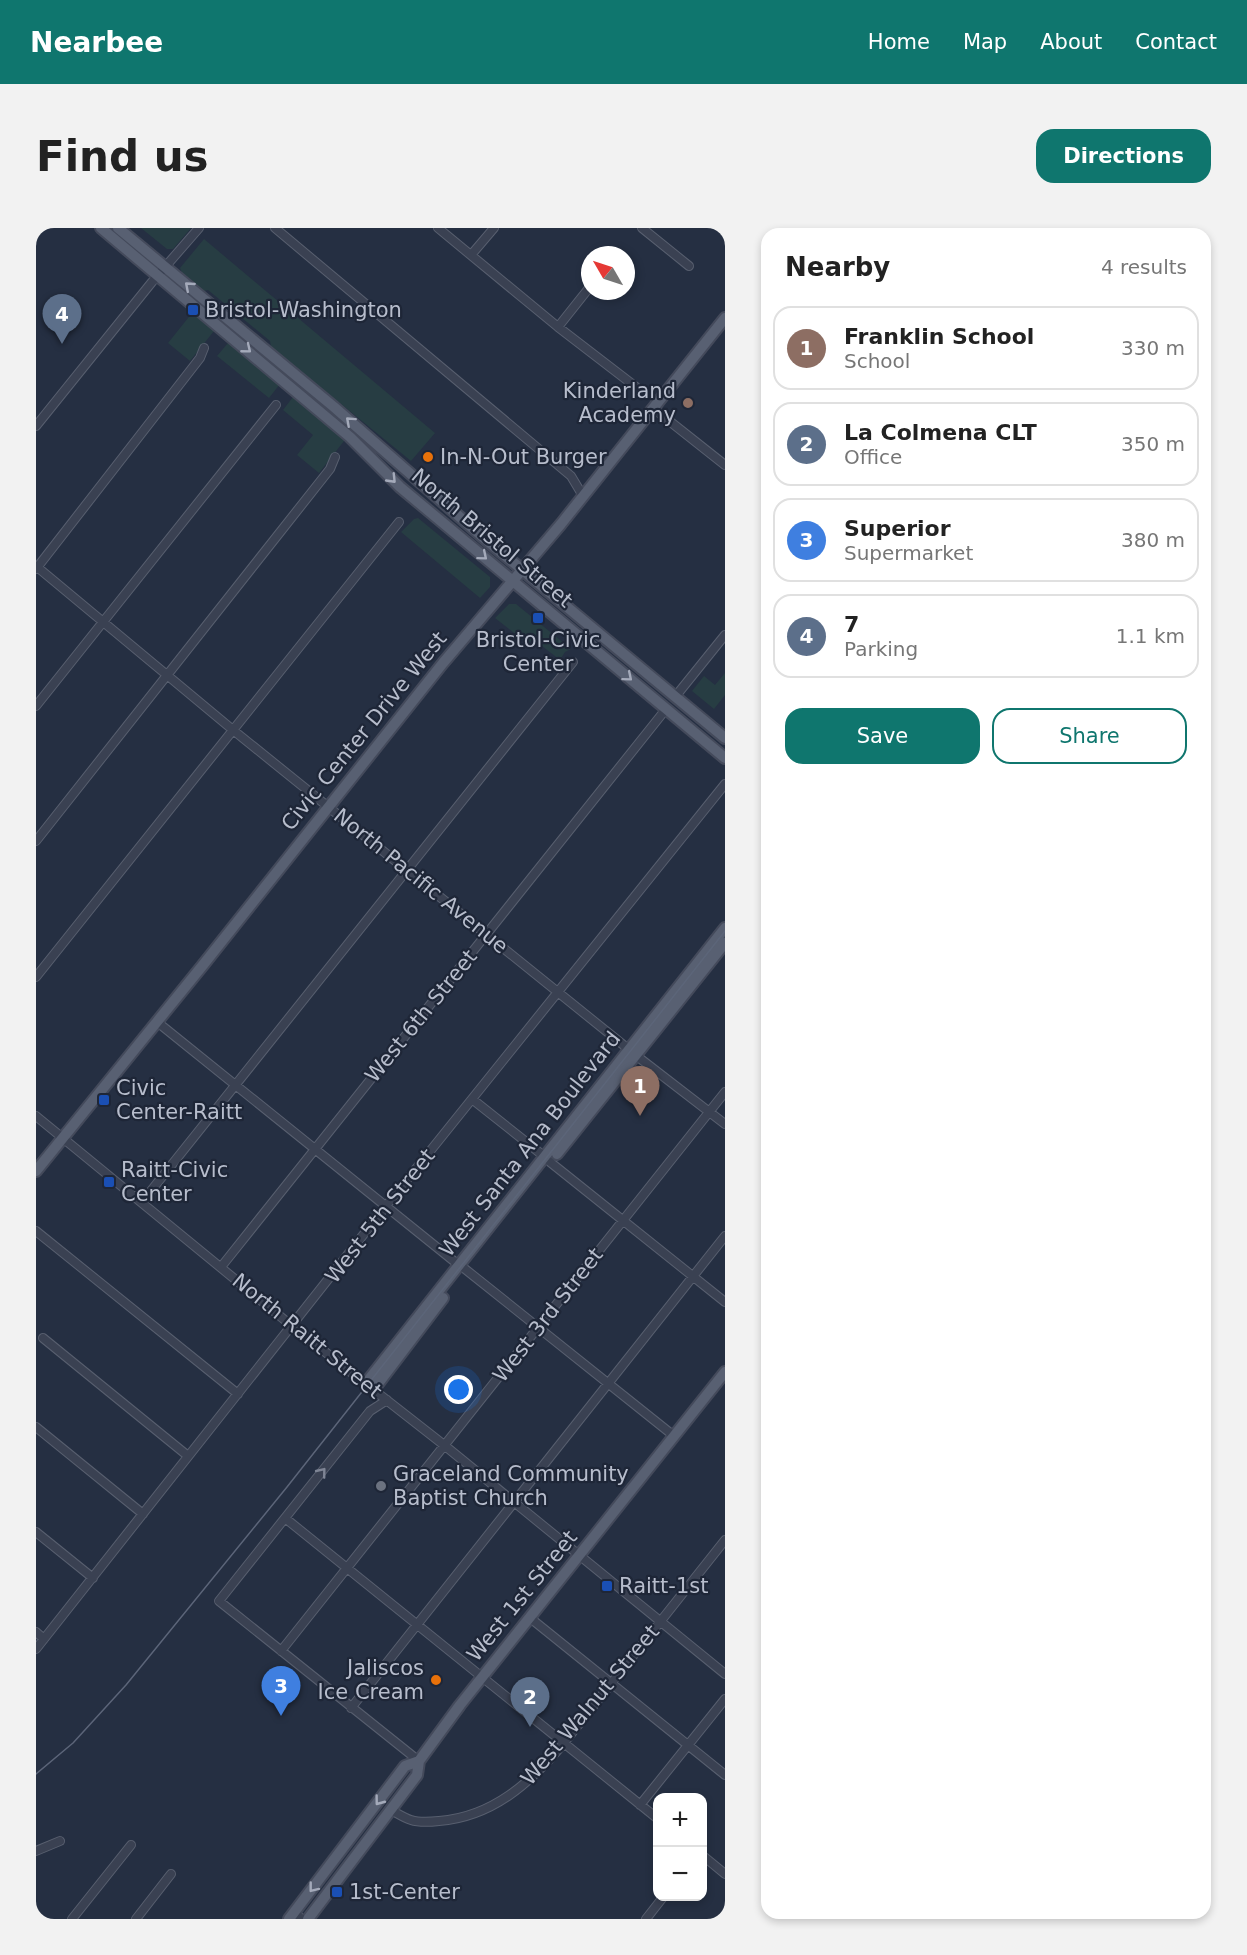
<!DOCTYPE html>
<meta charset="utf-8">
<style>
:root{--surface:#fff;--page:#f2f2f2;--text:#222;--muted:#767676;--line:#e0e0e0;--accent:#0f766e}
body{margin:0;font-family:"DejaVu Sans",sans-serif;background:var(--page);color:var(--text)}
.controls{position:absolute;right:18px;bottom:18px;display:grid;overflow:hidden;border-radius:12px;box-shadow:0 3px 9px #0003}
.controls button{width:54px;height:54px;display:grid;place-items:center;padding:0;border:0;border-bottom:2px solid var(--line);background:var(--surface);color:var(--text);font:30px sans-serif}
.compass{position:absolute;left:545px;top:18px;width:54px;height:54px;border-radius:50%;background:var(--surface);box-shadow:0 3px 9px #0003;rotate:309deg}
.you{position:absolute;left:423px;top:1162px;width:21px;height:21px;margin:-15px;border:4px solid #fff;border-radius:50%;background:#1a73e8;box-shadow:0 0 0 9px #1a73e833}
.badge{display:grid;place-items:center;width:39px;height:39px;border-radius:50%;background:var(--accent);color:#fff;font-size:20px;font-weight:700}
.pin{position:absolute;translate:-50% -50px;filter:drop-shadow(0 2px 3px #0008)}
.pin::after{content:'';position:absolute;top:32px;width:21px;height:18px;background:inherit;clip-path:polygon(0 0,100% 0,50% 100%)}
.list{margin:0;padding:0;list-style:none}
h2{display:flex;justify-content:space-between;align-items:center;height:78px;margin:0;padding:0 24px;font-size:26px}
h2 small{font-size:20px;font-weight:400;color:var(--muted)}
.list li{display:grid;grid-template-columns:39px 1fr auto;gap:18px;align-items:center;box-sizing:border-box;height:84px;margin:0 12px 12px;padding:0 12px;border:2px solid var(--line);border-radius:18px}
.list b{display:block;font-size:22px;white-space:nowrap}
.list p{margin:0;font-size:20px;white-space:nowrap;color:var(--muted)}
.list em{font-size:20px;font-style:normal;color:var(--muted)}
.actions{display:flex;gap:12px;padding:18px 24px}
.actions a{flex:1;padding:14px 0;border:2px solid var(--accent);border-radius:18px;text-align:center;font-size:21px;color:var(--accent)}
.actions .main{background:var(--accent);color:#fff}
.map{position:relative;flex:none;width:689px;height:1691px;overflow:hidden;border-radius:18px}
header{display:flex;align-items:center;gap:36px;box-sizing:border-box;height:84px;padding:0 30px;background:var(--accent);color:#fff}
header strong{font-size:28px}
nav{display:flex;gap:33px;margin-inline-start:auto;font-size:21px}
.intro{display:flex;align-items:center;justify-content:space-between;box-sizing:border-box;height:144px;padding:0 36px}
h1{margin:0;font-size:42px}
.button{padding:15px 27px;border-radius:18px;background:var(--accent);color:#fff;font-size:21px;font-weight:700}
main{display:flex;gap:36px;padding:0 36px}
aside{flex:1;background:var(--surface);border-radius:18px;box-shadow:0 3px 9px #0003}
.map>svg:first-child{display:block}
.green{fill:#273d43}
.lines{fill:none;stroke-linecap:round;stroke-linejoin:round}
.minor-casing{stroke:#585f6f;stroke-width:10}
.major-casing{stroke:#444a5b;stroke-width:14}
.minor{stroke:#3a4152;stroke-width:8}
.major{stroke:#586072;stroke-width:10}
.tram{stroke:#5c6579;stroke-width:1.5}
.oneway{stroke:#a4aaba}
.oneway2{stroke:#7f8595}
.transit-dot{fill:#1a4fb4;stroke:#1e2637;stroke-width:2}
.education-dot{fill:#8d6e63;stroke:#1e2637;stroke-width:2}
.food-dot{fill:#e8710a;stroke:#1e2637;stroke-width:2}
.worship-dot{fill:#6b7280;stroke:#1e2637;stroke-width:2}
.labels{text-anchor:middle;stroke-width:4.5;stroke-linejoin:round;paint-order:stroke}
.poi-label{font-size:21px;fill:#b7bdcc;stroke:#1e2637;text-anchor:start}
.street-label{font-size:21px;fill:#b7bdcc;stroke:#1e2637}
</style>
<header>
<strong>Nearbee</strong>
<nav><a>Home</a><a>Map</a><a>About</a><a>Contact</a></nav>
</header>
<div class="intro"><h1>Find us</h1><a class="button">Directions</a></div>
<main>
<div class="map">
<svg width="689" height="1691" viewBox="0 0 689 1691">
<rect width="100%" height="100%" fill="#252f42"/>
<path class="green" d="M 105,0 L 155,0 L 137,21 L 131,21 Z
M 168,11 L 399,205 L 375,233 L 235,119 L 234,113 L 172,62 L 168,63 L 146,45 L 144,40 Z
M 156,85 L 178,103 L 154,133 L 132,115 Z
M 192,115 L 244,156 L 233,170 L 181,128 Z
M 257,169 L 304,207 L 308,213 L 283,245 L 261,227 L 277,207 L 247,182 Z
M 382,290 L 454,349 L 454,359 L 444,370 L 365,304 L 378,291 Z
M 473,376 L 480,376 L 535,421 L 529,424 L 524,432 L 497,411 L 492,416 L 459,390 Z
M 689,445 L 689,467 L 678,481 L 656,463 L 668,448 L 679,457 Z"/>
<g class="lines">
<g class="minor-casing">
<path id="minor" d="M 239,0 L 535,248 L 547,268
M 402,0 L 522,99 L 600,159
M 606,0 L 653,38
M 435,27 L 458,0
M 522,99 L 553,60
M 617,180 L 689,237
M 0,198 L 116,54 L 163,0
M 0,338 L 197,502 L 606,832 L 689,896
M 0,341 L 164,130 L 168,120
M 639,469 L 689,407
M 0,478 L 240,177
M 0,613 L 294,241 L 299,229
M 0,749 L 363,294
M 120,793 L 424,1038
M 436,871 L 509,929
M 0,888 L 256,1098 L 408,1217 L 689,1446
M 514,934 L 689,1074
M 106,974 L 537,434
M 0,1003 L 202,1166
M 185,1039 L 630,481
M 429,1041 L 638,1208
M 7,1110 L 152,1228
M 351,1172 L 334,1183 L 183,1373 L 383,1533
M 0,1199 L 107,1286
M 249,1290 L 622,1591
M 0,1304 L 57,1350
M 493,1389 L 689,1547
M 0,1404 L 8,1411
M 0,1421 L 350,978 L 689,556
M 245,1423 L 689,864
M 315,1480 L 689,1008
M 604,1577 L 689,1471
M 355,1582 C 361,1585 368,1590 375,1592 C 384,1595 394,1594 403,1593 C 457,1589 495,1554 528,1515 L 689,1312
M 0,1623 L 24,1613
M 666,1627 L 689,1646
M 258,1685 L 266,1691
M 36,1691 L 95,1617
M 100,1691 L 135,1646
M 610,1691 L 628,1668"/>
</g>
<g class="major-casing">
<path id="major" d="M 65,0 L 314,209 L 364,259 L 689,530
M 82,0 L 298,179 L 449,311 L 689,510
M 521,926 L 689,715
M 0,943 L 167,737 L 407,435 L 525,296 L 689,90
M 330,1155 L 689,700
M 338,1161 L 407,1070
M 253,1691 L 369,1538 L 383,1533
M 272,1691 L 381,1547 L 383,1533 L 424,1477 L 689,1144"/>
</g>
<use href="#minor" class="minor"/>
<use href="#major" class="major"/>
<path class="tram" d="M 0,1546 L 37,1515 L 90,1457 L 251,1259 L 689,703"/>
</g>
<defs><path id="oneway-chevron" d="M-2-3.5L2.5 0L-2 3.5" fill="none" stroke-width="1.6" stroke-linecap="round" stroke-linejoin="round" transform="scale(1.5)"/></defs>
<g class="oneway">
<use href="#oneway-chevron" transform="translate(153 58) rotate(-139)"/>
<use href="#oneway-chevron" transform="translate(211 121) rotate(39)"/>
<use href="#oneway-chevron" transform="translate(314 193) rotate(-138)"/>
<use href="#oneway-chevron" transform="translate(356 251) rotate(46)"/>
<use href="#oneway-chevron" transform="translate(447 328) rotate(40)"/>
<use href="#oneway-chevron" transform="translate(592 449) rotate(40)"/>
<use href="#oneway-chevron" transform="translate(343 1573) rotate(127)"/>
<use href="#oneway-chevron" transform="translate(277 1660) rotate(128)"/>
</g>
<use class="oneway2" href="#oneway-chevron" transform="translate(286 1244) rotate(-51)"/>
<g class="transit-dot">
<rect x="151" y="76" width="12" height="12" rx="3"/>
<rect x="496" y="384" width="12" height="12" rx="3"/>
<rect x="62" y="866" width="12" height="12" rx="3"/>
<rect x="67" y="948" width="12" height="12" rx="3"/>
<rect x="565" y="1352" width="12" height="12" rx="3"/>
<rect x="295" y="1658" width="12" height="12" rx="3"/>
</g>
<circle class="education-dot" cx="652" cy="175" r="6"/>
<g class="food-dot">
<circle cx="392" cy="229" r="6"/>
<circle cx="400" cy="1452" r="6"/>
</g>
<circle class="worship-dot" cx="345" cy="1258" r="6"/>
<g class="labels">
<g class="poi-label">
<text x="169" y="89">Bristol-Washington</text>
<text x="640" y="170" text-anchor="end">Kinderland<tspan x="640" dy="24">Academy</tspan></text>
<text x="404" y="236">In-N-Out Burger</text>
<text x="502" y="419" text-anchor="middle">Bristol-Civic<tspan x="502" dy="24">Center</tspan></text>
<text x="80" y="867">Civic<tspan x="80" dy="24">Center-Raitt</tspan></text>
<text x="85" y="949">Raitt-Civic<tspan x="85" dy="24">Center</tspan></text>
<text x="357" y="1253">Graceland Community<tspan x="357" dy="24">Baptist Church</tspan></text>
<text x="583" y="1365">Raitt-1st</text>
<text x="388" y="1447" text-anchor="end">Jaliscos<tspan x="388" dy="24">Ice Cream</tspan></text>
<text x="313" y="1671">1st-Center</text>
</g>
<g class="street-label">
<text transform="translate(456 310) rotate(40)" y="7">North Bristol Street</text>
<text transform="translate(328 503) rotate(-51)" y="7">Civic Center Drive West</text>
<text transform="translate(385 653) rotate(39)" y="7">North Pacific Avenue</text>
<text transform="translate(385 788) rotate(-51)" y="7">West 6th Street</text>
<text transform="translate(494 916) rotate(-52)" y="7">West Santa Ana Boulevard</text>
<text transform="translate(344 988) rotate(-52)" y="7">West 5th Street</text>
<text transform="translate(512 1087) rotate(-52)" y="7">West 3rd Street</text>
<text transform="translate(271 1108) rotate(39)" y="7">North Raitt Street</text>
<text transform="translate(486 1368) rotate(-51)" y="7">West 1st Street</text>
<text transform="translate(554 1477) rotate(-50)" y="7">West Walnut Street</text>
</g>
</g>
</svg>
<div class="controls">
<button>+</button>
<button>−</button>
</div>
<svg class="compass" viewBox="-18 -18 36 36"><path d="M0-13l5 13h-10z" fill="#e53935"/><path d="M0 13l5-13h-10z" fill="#767676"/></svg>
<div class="you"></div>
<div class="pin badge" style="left:604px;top:888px;background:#8d6e63">1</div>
<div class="pin badge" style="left:494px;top:1499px;background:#5c6f8a">2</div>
<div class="pin badge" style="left:245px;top:1488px;background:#3f7fe0">3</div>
<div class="pin badge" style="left:26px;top:116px;background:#5c6f8a">4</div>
</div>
<aside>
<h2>Nearby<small>4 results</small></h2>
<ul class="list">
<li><span class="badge" style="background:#8d6e63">1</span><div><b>Franklin School</b><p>School</p></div><em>330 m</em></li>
<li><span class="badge" style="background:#5c6f8a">2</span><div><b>La Colmena CLT</b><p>Office</p></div><em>350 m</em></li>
<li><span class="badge" style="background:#3f7fe0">3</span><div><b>Superior</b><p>Supermarket</p></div><em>380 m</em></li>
<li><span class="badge" style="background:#5c6f8a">4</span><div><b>7</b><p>Parking</p></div><em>1.1 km</em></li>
</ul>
<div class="actions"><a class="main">Save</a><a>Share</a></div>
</aside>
</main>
